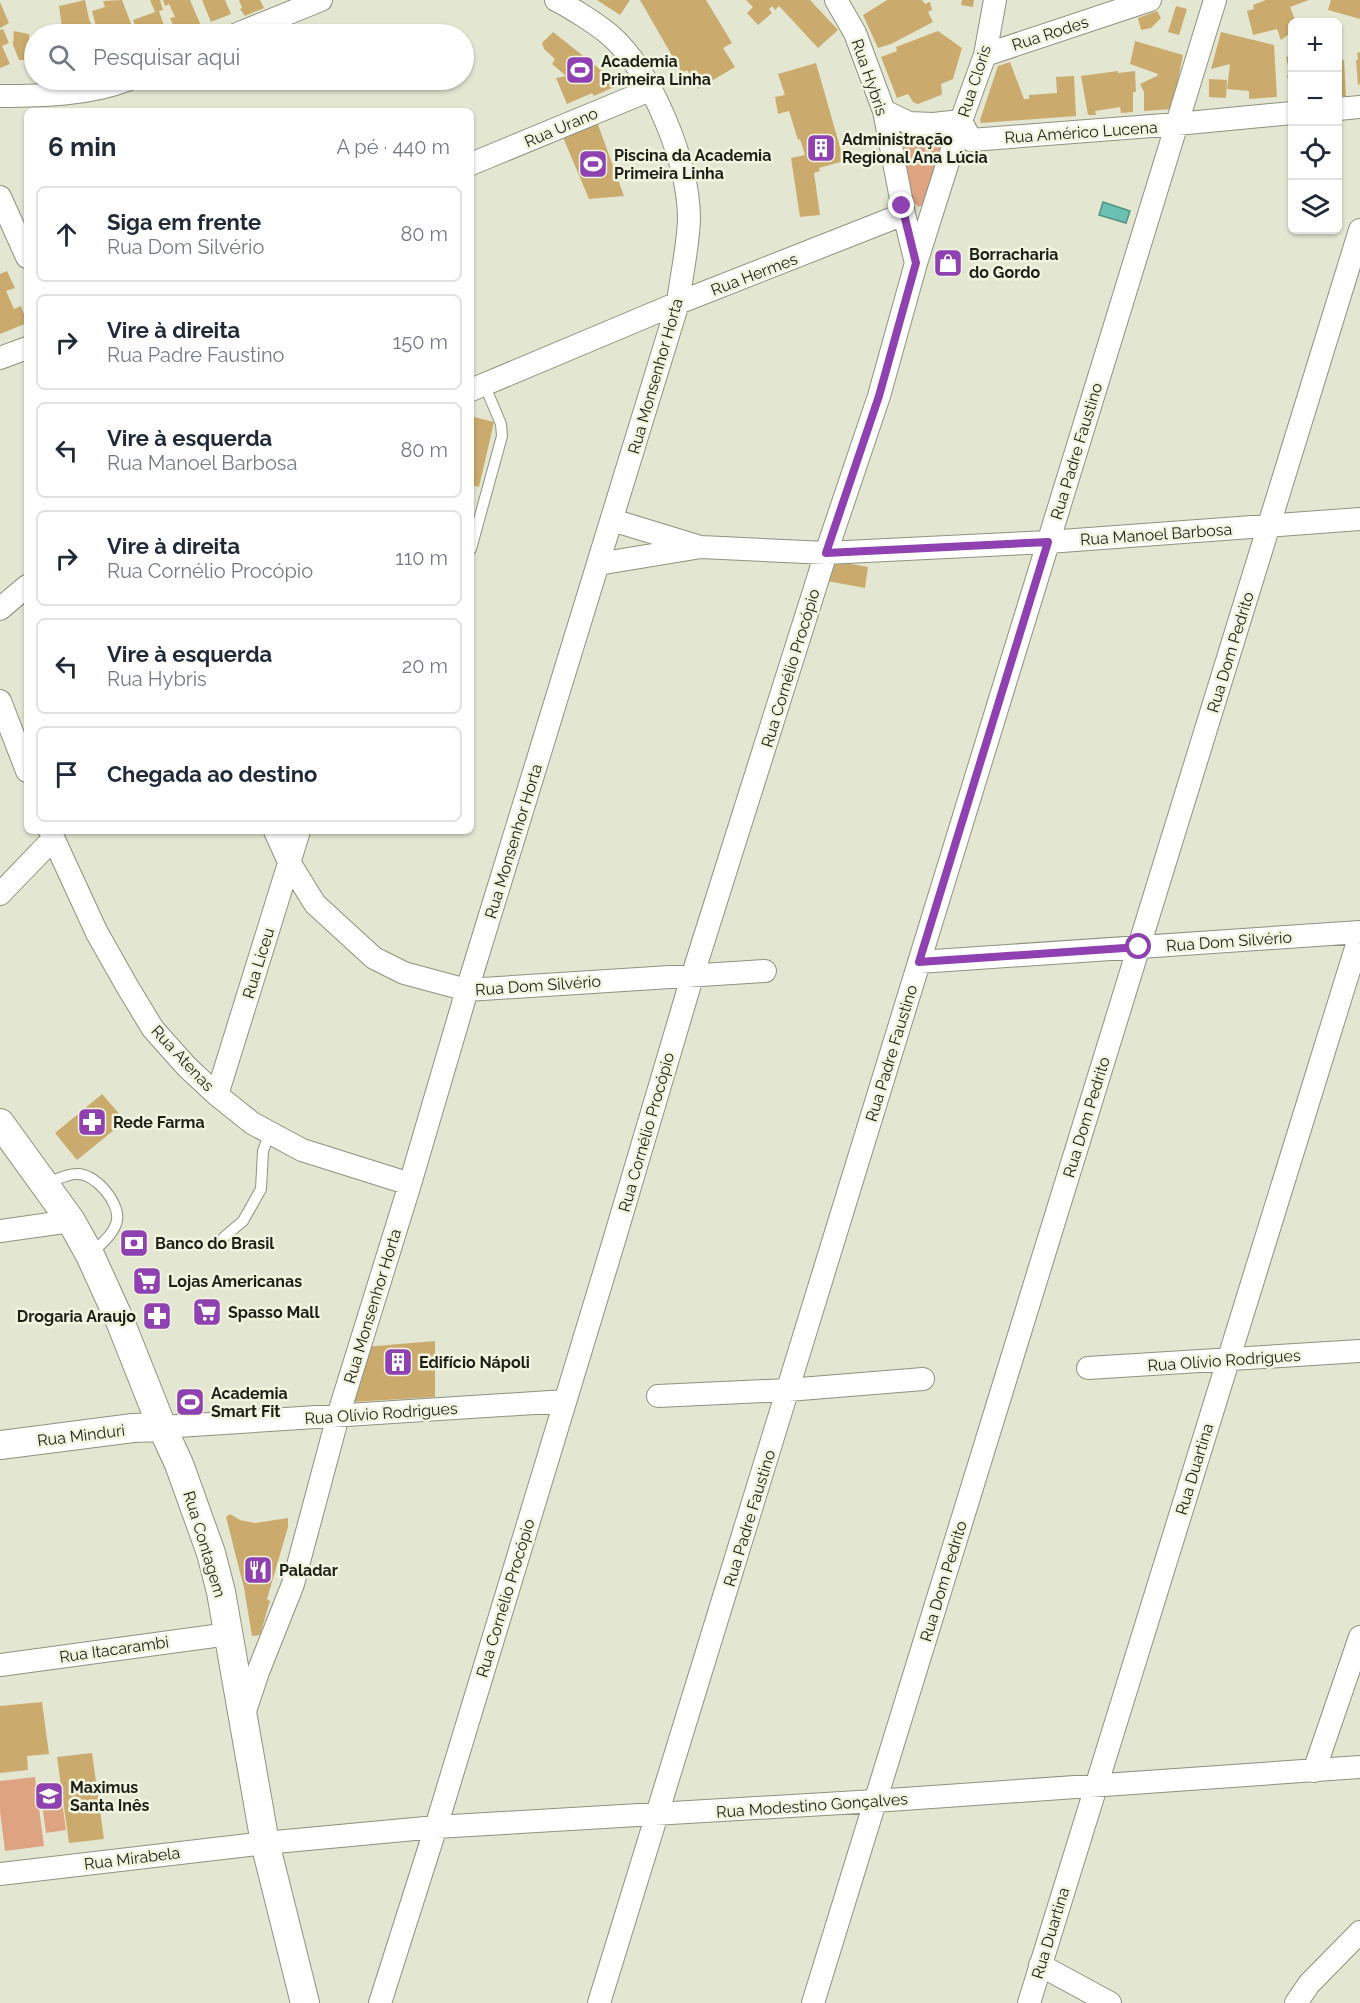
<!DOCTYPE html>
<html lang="pt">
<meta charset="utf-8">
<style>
:root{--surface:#fff;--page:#f6f6f7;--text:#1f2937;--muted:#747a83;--line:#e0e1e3}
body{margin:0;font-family:Raleway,sans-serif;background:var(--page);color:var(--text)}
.controls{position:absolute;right:18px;top:18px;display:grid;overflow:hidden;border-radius:9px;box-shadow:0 2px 4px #0004}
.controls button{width:54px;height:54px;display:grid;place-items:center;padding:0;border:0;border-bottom:2px solid var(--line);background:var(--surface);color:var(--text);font:30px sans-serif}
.stop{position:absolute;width:18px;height:18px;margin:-14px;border:4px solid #8f41b1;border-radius:50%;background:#fff}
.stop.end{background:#8f41b1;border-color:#fff;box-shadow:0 2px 6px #0008}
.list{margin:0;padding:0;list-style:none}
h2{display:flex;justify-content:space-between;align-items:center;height:78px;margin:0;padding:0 24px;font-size:26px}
h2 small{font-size:20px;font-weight:400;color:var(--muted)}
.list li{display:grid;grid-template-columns:39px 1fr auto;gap:18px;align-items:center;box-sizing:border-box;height:96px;margin:0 12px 12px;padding:0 12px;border:2px solid var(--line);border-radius:9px}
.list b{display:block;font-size:22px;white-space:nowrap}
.list p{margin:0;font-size:20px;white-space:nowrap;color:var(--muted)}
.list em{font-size:20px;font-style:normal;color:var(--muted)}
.icon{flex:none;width:33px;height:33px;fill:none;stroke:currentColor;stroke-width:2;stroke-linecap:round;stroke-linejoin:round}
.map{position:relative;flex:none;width:1360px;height:2003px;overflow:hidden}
.search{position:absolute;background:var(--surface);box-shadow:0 2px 4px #0004;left:24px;top:24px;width:450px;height:66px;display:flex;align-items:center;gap:15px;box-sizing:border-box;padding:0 21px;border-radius:33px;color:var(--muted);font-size:22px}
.panel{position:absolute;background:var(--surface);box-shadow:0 2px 4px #0004;left:24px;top:108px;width:450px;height:726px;border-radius:9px}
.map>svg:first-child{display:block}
.green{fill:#dea482}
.water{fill:#6bc1b1;stroke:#549183;stroke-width:1.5}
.building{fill:#caab6d}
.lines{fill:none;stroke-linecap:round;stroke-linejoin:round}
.service-casing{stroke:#8e927e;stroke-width:12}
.minor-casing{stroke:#8e927e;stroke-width:24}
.tertiary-casing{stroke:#8e927e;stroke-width:30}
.service{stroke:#fff;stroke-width:10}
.minor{stroke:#fff;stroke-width:22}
.tertiary{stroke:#fff;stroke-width:28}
.route{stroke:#8f41b1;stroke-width:8}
.labels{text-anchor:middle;stroke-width:5;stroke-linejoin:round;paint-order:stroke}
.street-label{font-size:16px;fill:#1e2018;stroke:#f1f5df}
.poi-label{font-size:16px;font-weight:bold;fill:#1e2018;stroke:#f1f5df;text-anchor:start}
</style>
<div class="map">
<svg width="1360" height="2003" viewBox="0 0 1360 2003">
<rect width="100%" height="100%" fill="#e3e7d2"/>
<path class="green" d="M 946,132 L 926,203 L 919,207 L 913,202 L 901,133 L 924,134 Z
M 35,1777 L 44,1846 L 5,1851 L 0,1811 L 0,1781 Z
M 60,1787 L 66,1830 L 46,1833 L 40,1790 Z"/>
<path class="water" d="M 1103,202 L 1130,211 L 1126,223 L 1099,215 Z"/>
<path class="building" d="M 85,0 L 89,19 L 96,34 L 63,34 L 59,6 Z
M 122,0 L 135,34 L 98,34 L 92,11 L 105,7 L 103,1 Z
M 150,0 L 160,0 L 163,10 L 159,11 L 167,34 L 138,34 L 133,20 L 155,12 Z
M 163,0 L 190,0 L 201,26 L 177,34 L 170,18 L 175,17 L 169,4 L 165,6 Z
M 202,0 L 225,0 L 231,14 L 211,22 Z
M 239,0 L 260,0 L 264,8 L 245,16 L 240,9 L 242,8 Z
M 597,0 L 630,0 L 620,15 Z
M 640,0 L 706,0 L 732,43 L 723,48 L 735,67 L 698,89 L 687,70 L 682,73 Z
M 746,0 L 810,0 L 838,30 L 818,48 L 779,6 L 775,10 L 772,6 L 769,9 L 772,13 L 758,25 L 747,13 L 753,7 Z
M 887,0 L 922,0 L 925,4 L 930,2 L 932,10 L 928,12 L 933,22 L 891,44 L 878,48 L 863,15 Z
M 962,0 L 974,0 L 973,7 L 961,5 Z
M 1266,0 L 1309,0 L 1290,7 L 1296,22 L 1292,22 L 1292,32 L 1281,40 L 1277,29 L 1253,35 L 1247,11 L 1254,9 L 1253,5 Z
M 1331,0 L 1360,0 L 1360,19 L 1328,10 Z
M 0,2 L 9,23 L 0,28 Z
M 1176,6 L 1187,9 L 1179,35 L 1168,32 Z
M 1157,11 L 1161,18 L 1151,28 L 1141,30 L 1138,18 Z
M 3,29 L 9,43 L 2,46 L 10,64 L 0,68 L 0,30 Z
M 14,31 L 29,34 L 29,60 L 19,60 L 13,45 Z
M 938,31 L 962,48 L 953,79 L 941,84 L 942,93 L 941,95 L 918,104 L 913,102 L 908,94 L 897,98 L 881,57 L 897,51 L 896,47 Z
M 553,32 L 610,77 L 614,87 L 594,96 L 592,93 L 567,104 L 556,78 L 566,76 L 552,64 L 555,59 L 544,49 L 542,43 Z
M 1221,32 L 1274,45 L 1277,97 L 1249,99 L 1249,91 L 1227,89 L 1230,64 L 1211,69 Z
M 1135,41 L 1183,55 L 1172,109 L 1144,111 L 1144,92 L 1140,84 L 1157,76 L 1158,74 L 1130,64 Z
M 1289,49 L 1292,49 L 1292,80 L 1288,80 L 1287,75 L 1290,75 L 1286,57 L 1290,56 Z
M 1360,52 L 1360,84 L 1358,85 L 1356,60 L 1358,60 L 1357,53 Z
M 1344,60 L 1346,96 L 1338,96 L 1338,61 Z
M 1010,62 L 1024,99 L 1029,99 L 1029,95 L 1057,93 L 1056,77 L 1074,76 L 1076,116 L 981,123 L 980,120 L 998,66 Z
M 816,63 L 844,161 L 819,168 L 820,171 L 814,173 L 820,215 L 800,217 L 791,158 L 805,155 L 800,139 L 798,140 L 789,111 L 778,114 L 775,97 L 785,95 L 778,74 Z
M 1118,71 L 1118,73 L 1135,71 L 1136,92 L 1133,92 L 1133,112 L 1121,113 L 1120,107 L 1095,111 L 1096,115 L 1088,115 L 1081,76 Z
M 1209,79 L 1227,80 L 1226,98 L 1209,97 Z
M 597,122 L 624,196 L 589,199 L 562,135 Z
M 939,254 L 961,261 L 958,272 L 935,266 Z
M 7,271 L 15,288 L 6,291 L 14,309 L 21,306 L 27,323 L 0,334 L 0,274 Z
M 474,417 L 494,422 L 479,487 L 471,485 L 471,430 Z
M 835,561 L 868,567 L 865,588 L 827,581 Z
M 102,1094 L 122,1117 L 111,1127 L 114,1130 L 77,1160 L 55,1133 Z
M 435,1341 L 435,1397 L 352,1402 L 364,1347 Z
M 230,1514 L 240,1520 L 255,1523 L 288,1518 L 288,1527 L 267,1599 L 270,1601 L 260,1635 L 252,1636 L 244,1588 L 226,1517 Z
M 42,1702 L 49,1754 L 27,1756 L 28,1770 L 0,1773 L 0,1706 Z
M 92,1753 L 104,1839 L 69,1843 L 57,1757 Z"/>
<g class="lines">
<g class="service-casing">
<path id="service" d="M 471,549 L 502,436 L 501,424 L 484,384
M 44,1184 C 54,1181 66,1174 76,1174 C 94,1172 120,1202 117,1220 C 115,1233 101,1244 92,1253
M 224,1237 L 243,1221 L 261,1189 L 263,1151 L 270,1132"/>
</g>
<g class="minor-casing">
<path id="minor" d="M 836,0 L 855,33 L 884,111 L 904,214 L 916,263
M 237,34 L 321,0
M 985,55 L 1150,0
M 0,96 C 42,96 88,95 127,80
M 1338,109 L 1360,107
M 884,111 L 909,123 L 933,124 L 961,121 L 971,140 L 1177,124 L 1292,113
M 471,164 L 650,90
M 0,197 L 27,257
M 0,358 L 27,348
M 471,390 L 678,303 L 904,214
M 612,520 L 697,546
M 598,564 L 701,547 L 826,553 L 1048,542 L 1360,519
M 0,609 L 27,586
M 0,701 L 27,771
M 50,831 L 97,933 L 127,986 L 153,1029 L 187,1067 L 217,1095 L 252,1123 L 302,1150 L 410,1184
M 275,831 L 289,862 L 315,904 L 374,958 L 404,973 L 467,990 L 765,971
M 0,894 L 53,839
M 919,962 L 1360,932
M 217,1095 L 299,831
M 0,1231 L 71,1221
M 1088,1368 L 1360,1351
M 658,1396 L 788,1390 L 923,1379
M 162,1427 L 565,1401
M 0,1665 L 229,1634
M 243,1717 L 258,1672 L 293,1584 L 338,1416 L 410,1184 L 467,990 L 678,303 C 681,277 689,242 689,217 C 688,161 652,72 610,35 C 597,24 570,7 556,0
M 1314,1771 L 1360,1637
M 0,1874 L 265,1843 L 436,1827 L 875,1801 L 1360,1767
M 1040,1965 L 1110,2003
M 380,2003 L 436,1827 L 613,1244 L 693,974 L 826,553 L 879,396 L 916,263 L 961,121 L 985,55 L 995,0
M 599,2003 L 1215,0
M 813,2003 L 1360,230
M 1029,2003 L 1360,935
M 1296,2003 L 1309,1984 L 1360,1932"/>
</g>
<g class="tertiary-casing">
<path id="tertiary" d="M 0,1123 L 71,1221 L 90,1255 L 120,1321 L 162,1427 L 179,1464 L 211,1553 L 221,1592 L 265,1843 L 305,2003
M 0,1445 L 133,1428 L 162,1427"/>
</g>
<use href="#service" class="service"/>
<use href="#minor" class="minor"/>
<use href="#tertiary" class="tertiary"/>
</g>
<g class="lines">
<path class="route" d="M 902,206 L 916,263 L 879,396 L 826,553 L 1048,542 L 919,962 L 1139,947"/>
</g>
<defs>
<g id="stadium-square" transform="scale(1.5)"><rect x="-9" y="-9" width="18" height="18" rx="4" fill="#8f41b1" stroke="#f1f5df"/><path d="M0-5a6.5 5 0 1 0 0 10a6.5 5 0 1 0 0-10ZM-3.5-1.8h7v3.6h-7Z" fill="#fff"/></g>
<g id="building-square" transform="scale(1.5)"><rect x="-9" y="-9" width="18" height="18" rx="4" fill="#8f41b1" stroke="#f1f5df"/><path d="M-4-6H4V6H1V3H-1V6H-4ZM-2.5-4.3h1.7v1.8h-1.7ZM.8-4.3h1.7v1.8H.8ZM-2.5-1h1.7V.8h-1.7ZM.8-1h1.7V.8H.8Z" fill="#fff"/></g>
<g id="shop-square" transform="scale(1.5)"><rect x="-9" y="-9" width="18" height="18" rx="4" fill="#8f41b1" stroke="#f1f5df"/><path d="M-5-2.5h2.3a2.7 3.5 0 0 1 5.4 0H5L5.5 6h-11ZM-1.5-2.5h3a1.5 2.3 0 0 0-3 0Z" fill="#fff"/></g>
<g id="pharmacy-square" transform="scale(1.5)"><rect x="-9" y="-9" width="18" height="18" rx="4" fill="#8f41b1" stroke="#f1f5df"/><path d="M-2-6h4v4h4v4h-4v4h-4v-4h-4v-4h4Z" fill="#fff"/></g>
<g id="bank-square" transform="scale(1.5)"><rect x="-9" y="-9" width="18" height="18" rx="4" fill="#8f41b1" stroke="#f1f5df"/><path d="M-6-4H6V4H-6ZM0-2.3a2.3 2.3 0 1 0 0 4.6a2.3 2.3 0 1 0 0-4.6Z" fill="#fff"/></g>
<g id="supermarket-square" transform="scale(1.5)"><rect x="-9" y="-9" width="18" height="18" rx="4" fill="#8f41b1" stroke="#f1f5df"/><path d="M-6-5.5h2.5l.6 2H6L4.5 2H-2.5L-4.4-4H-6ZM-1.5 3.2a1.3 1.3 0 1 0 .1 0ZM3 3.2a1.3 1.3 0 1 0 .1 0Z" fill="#fff"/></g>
<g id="restaurant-square" transform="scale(1.5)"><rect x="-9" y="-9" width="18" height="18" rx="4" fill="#8f41b1" stroke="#f1f5df"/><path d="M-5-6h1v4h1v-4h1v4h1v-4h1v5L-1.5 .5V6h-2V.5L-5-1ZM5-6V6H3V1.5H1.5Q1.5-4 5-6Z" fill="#fff"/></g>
<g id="school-square" transform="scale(1.5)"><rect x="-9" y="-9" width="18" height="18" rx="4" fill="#8f41b1" stroke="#f1f5df"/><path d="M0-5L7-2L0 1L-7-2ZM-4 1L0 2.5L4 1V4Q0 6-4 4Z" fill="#fff"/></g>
</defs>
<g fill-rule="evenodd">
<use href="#stadium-square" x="580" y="70"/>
<use href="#building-square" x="821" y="148"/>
<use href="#stadium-square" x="593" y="164"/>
<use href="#shop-square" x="948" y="263"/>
<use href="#pharmacy-square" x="92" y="1122"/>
<use href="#bank-square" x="134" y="1243"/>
<use href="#supermarket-square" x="147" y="1281"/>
<use href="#supermarket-square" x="207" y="1312"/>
<use href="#pharmacy-square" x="157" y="1316"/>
<use href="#building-square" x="398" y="1362"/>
<use href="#stadium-square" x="190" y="1402"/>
<use href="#restaurant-square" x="258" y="1570"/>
<use href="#school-square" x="49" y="1796"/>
</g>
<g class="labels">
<g class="street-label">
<text transform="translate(1050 33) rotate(-18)" y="6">Rua Rodes</text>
<text transform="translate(870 77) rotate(71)" y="6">Rua Hybris</text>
<text transform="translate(974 81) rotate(-72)" y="6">Rua Cloris</text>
<text transform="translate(561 127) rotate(-23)" y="6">Rua Urano</text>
<text transform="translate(1081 132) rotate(-4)" y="6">Rua Américo Lucena</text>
<text transform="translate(754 274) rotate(-21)" y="6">Rua Hermes</text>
<text transform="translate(655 376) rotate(-74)" y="6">Rua Monsenhor Horta</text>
<text transform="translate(1076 451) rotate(-73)" y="6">Rua Padre Faustino</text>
<text transform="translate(1156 534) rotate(-4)" y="6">Rua Manoel Barbosa</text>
<text transform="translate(1230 652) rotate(-73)" y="6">Rua Dom Pedrito</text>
<text transform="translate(790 668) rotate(-73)" y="6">Rua Cornélio Procópio</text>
<text transform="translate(513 841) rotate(-73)" y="6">Rua Monsenhor Horta</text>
<text transform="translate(1229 941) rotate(-4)" y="6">Rua Dom Silvério</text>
<text transform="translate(258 963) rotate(-73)" y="6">Rua Liceu</text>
<text transform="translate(538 985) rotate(-4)" y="6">Rua Dom Silvério</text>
<text transform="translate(891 1053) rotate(-73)" y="6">Rua Padre Faustino</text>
<text transform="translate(183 1058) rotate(47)" y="6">Rua Atenas</text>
<text transform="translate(1086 1117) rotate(-73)" y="6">Rua Dom Pedrito</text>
<text transform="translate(646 1132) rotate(-74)" y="6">Rua Cornélio Procópio</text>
<text transform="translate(372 1306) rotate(-73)" y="6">Rua Monsenhor Horta</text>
<text transform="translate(1224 1360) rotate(-4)" y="6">Rua Olívio Rodrigues</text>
<text transform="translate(381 1413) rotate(-4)" y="6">Rua Olívio Rodrigues</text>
<text transform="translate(81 1435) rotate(-7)" y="6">Rua Minduri</text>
<text transform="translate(1194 1469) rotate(-73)" y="6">Rua Duartina</text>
<text transform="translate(749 1518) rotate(-73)" y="6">Rua Padre Faustino</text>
<text transform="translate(205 1544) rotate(73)" y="6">Rua Contagem</text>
<text transform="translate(943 1581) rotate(-73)" y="6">Rua Dom Pedrito</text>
<text transform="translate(505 1598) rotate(-73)" y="6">Rua Cornélio Procópio</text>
<text transform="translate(114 1649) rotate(-8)" y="6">Rua Itacarambi</text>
<text transform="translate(812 1805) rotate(-4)" y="6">Rua Modestino Gonçalves</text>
<text transform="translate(132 1858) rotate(-7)" y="6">Rua Mirabela</text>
<text transform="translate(1050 1933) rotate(-73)" y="6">Rua Duartina</text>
</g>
<g class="poi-label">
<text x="601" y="67">Academia<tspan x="601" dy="18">Primeira Linha</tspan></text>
<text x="842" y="145">Administração<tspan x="842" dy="18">Regional Ana Lúcia</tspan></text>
<text x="614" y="161">Piscina da Academia<tspan x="614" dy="18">Primeira Linha</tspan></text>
<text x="969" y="260">Borracharia<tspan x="969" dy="18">do Gordo</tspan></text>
<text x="113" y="1128">Rede Farma</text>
<text x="155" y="1249">Banco do Brasil</text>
<text x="168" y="1287">Lojas Americanas</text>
<text x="228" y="1318">Spasso Mall</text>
<text x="136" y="1322" text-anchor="end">Drogaria Araujo</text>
<text x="419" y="1368">Edifício Nápoli</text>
<text x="211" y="1399">Academia<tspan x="211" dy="18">Smart Fit</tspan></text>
<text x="279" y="1576">Paladar</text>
<text x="70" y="1793">Maximus<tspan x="70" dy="18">Santa Inês</tspan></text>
</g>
</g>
</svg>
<div class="controls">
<button>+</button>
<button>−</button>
<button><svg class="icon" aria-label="locate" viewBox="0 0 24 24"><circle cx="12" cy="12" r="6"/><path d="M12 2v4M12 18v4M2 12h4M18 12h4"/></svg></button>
<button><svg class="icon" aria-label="layers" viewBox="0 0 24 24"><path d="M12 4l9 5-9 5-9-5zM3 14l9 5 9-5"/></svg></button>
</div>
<div class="stop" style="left:1139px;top:947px"></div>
<div class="stop end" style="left:902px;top:206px"></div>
<div class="search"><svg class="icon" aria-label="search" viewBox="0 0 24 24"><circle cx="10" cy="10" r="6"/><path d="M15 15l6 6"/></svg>Pesquisar aqui</div>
<section class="panel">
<h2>6 min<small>A pé · 440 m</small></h2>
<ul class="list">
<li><svg class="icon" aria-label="ahead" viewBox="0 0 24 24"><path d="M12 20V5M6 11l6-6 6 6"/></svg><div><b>Siga em frente</b><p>Rua Dom Silvério</p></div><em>80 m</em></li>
<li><svg class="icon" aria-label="right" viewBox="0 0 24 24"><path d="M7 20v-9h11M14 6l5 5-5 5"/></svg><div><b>Vire à direita</b><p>Rua Padre Faustino</p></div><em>150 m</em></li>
<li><svg class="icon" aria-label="left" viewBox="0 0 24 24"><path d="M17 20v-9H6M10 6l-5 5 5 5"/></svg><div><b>Vire à esquerda</b><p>Rua Manoel Barbosa</p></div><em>80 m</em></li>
<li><svg class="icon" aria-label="right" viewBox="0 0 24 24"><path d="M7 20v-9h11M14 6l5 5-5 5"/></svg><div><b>Vire à direita</b><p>Rua Cornélio Procópio</p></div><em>110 m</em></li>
<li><svg class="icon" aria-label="left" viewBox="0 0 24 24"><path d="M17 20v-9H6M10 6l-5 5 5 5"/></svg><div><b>Vire à esquerda</b><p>Rua Hybris</p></div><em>20 m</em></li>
<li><svg class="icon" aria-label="arrive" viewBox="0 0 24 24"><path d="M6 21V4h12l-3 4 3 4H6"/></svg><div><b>Chegada ao destino</b></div></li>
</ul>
</section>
</div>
